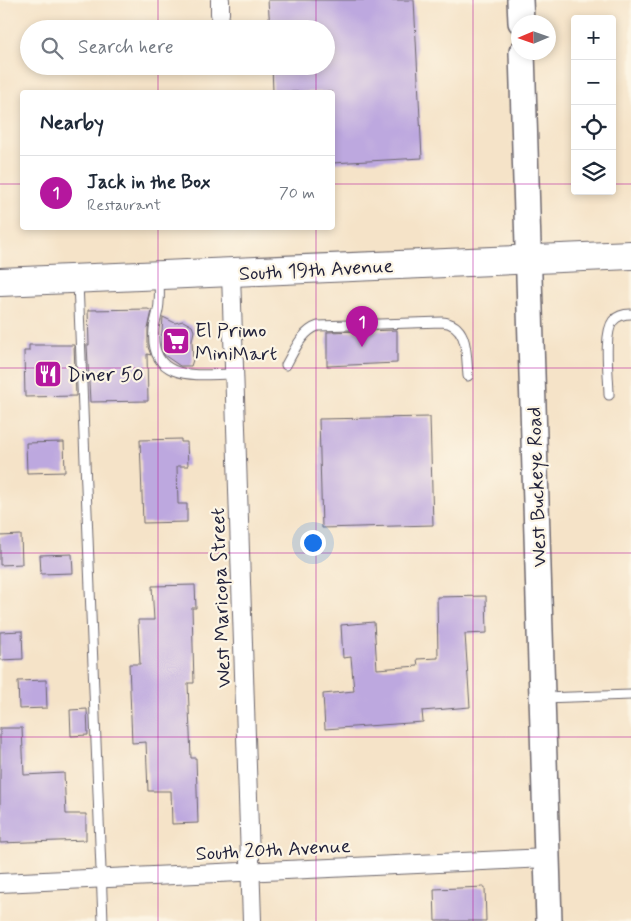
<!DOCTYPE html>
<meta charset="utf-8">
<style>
:root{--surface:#fff;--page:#f6f6f7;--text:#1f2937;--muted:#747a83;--line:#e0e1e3;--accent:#b5179e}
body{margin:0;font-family:Mynerve,sans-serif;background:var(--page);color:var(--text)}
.controls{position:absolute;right:15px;top:15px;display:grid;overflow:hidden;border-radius:5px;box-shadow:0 2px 8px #0003}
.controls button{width:45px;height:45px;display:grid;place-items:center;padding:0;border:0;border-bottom:1px solid var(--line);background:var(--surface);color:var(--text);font:25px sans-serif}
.compass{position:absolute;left:511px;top:15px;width:45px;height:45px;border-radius:50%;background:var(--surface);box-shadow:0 2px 8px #0003;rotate:268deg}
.you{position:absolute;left:312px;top:542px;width:18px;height:18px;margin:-12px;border:4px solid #fff;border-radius:50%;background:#1a73e8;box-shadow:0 0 0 8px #1a73e833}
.badge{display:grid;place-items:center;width:32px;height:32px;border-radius:50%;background:var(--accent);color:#fff;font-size:16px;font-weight:700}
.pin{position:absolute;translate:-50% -41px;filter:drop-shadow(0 1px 2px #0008)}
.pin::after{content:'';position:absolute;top:26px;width:18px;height:15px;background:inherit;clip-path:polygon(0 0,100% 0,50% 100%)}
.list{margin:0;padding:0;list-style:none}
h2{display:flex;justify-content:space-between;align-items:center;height:65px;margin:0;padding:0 20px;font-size:21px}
h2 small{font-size:16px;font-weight:400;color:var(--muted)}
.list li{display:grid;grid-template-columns:32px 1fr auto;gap:15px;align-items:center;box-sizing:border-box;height:75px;padding:0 20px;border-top:1px solid var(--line)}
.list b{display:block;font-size:19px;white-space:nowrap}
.list p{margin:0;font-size:16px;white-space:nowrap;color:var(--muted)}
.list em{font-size:16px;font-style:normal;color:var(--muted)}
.icon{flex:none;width:28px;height:28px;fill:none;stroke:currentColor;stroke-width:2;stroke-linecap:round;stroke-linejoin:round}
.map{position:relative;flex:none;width:631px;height:921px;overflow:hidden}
.search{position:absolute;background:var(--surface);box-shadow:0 2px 8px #0003;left:20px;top:20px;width:315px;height:55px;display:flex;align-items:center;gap:12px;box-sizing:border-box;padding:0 18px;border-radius:28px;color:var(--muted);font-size:19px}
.panel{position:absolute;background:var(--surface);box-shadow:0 2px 8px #0003;left:20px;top:90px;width:315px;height:140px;border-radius:5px}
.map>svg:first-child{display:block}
.building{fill:#bda8df}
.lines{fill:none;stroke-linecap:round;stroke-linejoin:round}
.service-casing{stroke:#6c666c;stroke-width:11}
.minor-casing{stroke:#6c666c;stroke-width:20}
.secondary-casing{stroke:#6c666c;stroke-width:28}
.primary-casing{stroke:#6c666c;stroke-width:30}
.service{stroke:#fff;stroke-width:9}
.minor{stroke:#fff;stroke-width:18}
.secondary{stroke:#fff;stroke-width:25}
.primary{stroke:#fff;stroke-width:28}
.grid{fill:none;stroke:#b5179e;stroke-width:1;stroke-opacity:0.55}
.labels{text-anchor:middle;stroke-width:4.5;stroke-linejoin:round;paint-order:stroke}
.street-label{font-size:20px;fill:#22223b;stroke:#fcf5e5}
.poi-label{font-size:20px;fill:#22223b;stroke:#fcf5e5;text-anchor:start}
</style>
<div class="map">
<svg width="631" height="921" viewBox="0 0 631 921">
<rect width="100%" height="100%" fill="#fcf5e5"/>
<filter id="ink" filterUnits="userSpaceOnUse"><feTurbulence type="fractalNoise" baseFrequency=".02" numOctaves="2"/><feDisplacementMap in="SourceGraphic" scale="10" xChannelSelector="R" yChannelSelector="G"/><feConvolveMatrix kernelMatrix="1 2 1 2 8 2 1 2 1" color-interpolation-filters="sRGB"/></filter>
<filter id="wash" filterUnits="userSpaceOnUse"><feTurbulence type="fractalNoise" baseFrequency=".0096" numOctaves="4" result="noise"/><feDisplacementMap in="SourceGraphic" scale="20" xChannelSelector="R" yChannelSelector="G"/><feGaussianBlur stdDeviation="1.12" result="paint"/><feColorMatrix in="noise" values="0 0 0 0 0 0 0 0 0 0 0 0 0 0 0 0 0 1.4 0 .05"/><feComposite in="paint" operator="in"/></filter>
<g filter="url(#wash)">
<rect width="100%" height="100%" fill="#f5e3c8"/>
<g id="blocks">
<path class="building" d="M 268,0 L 414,0 L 422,158 L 332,163 L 332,92 L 273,92 L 272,66 L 326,66 L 326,29 L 270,29 Z
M 148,309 L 152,311 L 148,329 L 148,347 L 151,355 L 147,354 L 148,401 L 90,402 L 87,345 L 89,345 L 88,310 Z
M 163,317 L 175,323 L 183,321 L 192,326 L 194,331 L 192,341 L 193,360 L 191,366 L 180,366 L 164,355 L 161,345 Z
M 397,330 L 397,363 L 327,366 L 327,332 Z
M 29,345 L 74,345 L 76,396 L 25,397 L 24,351 L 29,351 Z
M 430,417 L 433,525 L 322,528 L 319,419 Z
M 181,439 L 181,442 L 187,442 L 188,466 L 177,466 L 178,504 L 187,504 L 187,522 L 143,523 L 140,440 Z
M 64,442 L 65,472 L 27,473 L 26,443 Z
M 21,535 L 22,564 L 0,565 L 0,536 Z
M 72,554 L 73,573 L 41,574 L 40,555 Z
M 195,585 L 196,608 L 192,608 L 194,683 L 188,683 L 191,758 L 196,758 L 198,823 L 172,824 L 171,791 L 148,791 L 146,742 L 132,743 L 129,664 L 140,664 L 138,620 L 154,620 L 152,586 Z
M 486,596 L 487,633 L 465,634 L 470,707 L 422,711 L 423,722 L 325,729 L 323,694 L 354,691 L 351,657 L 343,658 L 341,625 L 374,622 L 377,669 L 418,666 L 417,659 L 438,658 L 437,597 Z
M 22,631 L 23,659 L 0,660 L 0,632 Z
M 46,680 L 47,708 L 19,709 L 18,681 Z
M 87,709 L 88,735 L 71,736 L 70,710 Z
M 0,728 L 22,728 L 24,775 L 64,773 L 66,814 L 86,814 L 86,840 L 0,843 Z
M 485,887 L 486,921 L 435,921 L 434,889 Z"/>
</g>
</g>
<g filter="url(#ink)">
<use href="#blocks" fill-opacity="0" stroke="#6c666c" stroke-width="1"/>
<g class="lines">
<g class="service-casing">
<path id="service" d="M 159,279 C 159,287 160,295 159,302 C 159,311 155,320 154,329 C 149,382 196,375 234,374
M 78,282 L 103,921
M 286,365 C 294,351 302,331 318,326 L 442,322 C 469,324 466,355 468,376
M 609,395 C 609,378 603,334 613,321 C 618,315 624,314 631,314
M 543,698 L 631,695"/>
</g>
<g class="minor-casing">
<path id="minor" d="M 220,0 L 220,14
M 231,274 L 252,921
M 0,883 L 548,858"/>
</g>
<g class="secondary-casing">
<path id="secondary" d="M 520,0 L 521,22
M 522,52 L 549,921"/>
</g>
<g class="primary-casing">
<path id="primary" d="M 0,282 L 631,255"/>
</g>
<use href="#service" class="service"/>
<use href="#minor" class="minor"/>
<use href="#secondary" class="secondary"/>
<use href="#primary" class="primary"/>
</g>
</g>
<path class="grid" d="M 158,0 L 158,29M 316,0 L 316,29M 473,0 L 473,921M 158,66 L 158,92M 316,66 L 316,92M 0,184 L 22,184M 332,184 L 575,184M 612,184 L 631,184M 158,228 L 158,921M 316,228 L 316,921M 0,368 L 631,368M 0,553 L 631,553M 0,737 L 631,737"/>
<defs>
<g id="supermarket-square" transform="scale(1.4375)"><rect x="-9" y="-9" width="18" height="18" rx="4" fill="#b5179e" stroke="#fcf5e5"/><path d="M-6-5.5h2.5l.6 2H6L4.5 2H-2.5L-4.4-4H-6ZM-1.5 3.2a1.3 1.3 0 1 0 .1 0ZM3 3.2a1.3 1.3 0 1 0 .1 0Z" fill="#fff"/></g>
<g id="restaurant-square" transform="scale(1.4375)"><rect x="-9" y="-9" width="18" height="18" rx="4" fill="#b5179e" stroke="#fcf5e5"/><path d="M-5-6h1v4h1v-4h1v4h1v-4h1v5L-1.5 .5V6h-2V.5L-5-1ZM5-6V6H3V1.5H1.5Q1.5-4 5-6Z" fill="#fff"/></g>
</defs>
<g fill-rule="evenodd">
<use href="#supermarket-square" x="176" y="341"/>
<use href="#restaurant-square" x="48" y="374"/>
</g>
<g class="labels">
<g class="street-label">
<text transform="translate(316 269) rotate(-3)" y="7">South 19th Avenue</text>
<text transform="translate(536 487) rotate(-92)" y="7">West Buckeye Road</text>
<text transform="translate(220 598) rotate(-92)" y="7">West Maricopa Street</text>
<text transform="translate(273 849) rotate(-3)" y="7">South 20th Avenue</text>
</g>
<g class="poi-label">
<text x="195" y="337">El Primo<tspan x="195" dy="23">MiniMart</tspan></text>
<text x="67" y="381">Diner 50</text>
</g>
</g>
</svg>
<div class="controls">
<button>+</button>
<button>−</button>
<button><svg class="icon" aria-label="locate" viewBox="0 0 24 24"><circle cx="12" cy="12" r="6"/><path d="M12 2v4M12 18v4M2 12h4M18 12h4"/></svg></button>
<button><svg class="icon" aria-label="layers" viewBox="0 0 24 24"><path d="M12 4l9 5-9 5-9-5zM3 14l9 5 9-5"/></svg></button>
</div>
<svg class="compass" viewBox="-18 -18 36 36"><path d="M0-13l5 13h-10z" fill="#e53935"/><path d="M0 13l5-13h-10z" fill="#747a83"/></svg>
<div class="you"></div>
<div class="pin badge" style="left:362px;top:347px">1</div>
<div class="search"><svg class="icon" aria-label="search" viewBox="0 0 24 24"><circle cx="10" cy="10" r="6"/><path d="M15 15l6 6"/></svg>Search here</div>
<section class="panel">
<h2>Nearby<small></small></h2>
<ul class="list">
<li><span class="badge">1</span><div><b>Jack in the Box</b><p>Restaurant</p></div><em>70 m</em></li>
</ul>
</section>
</div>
